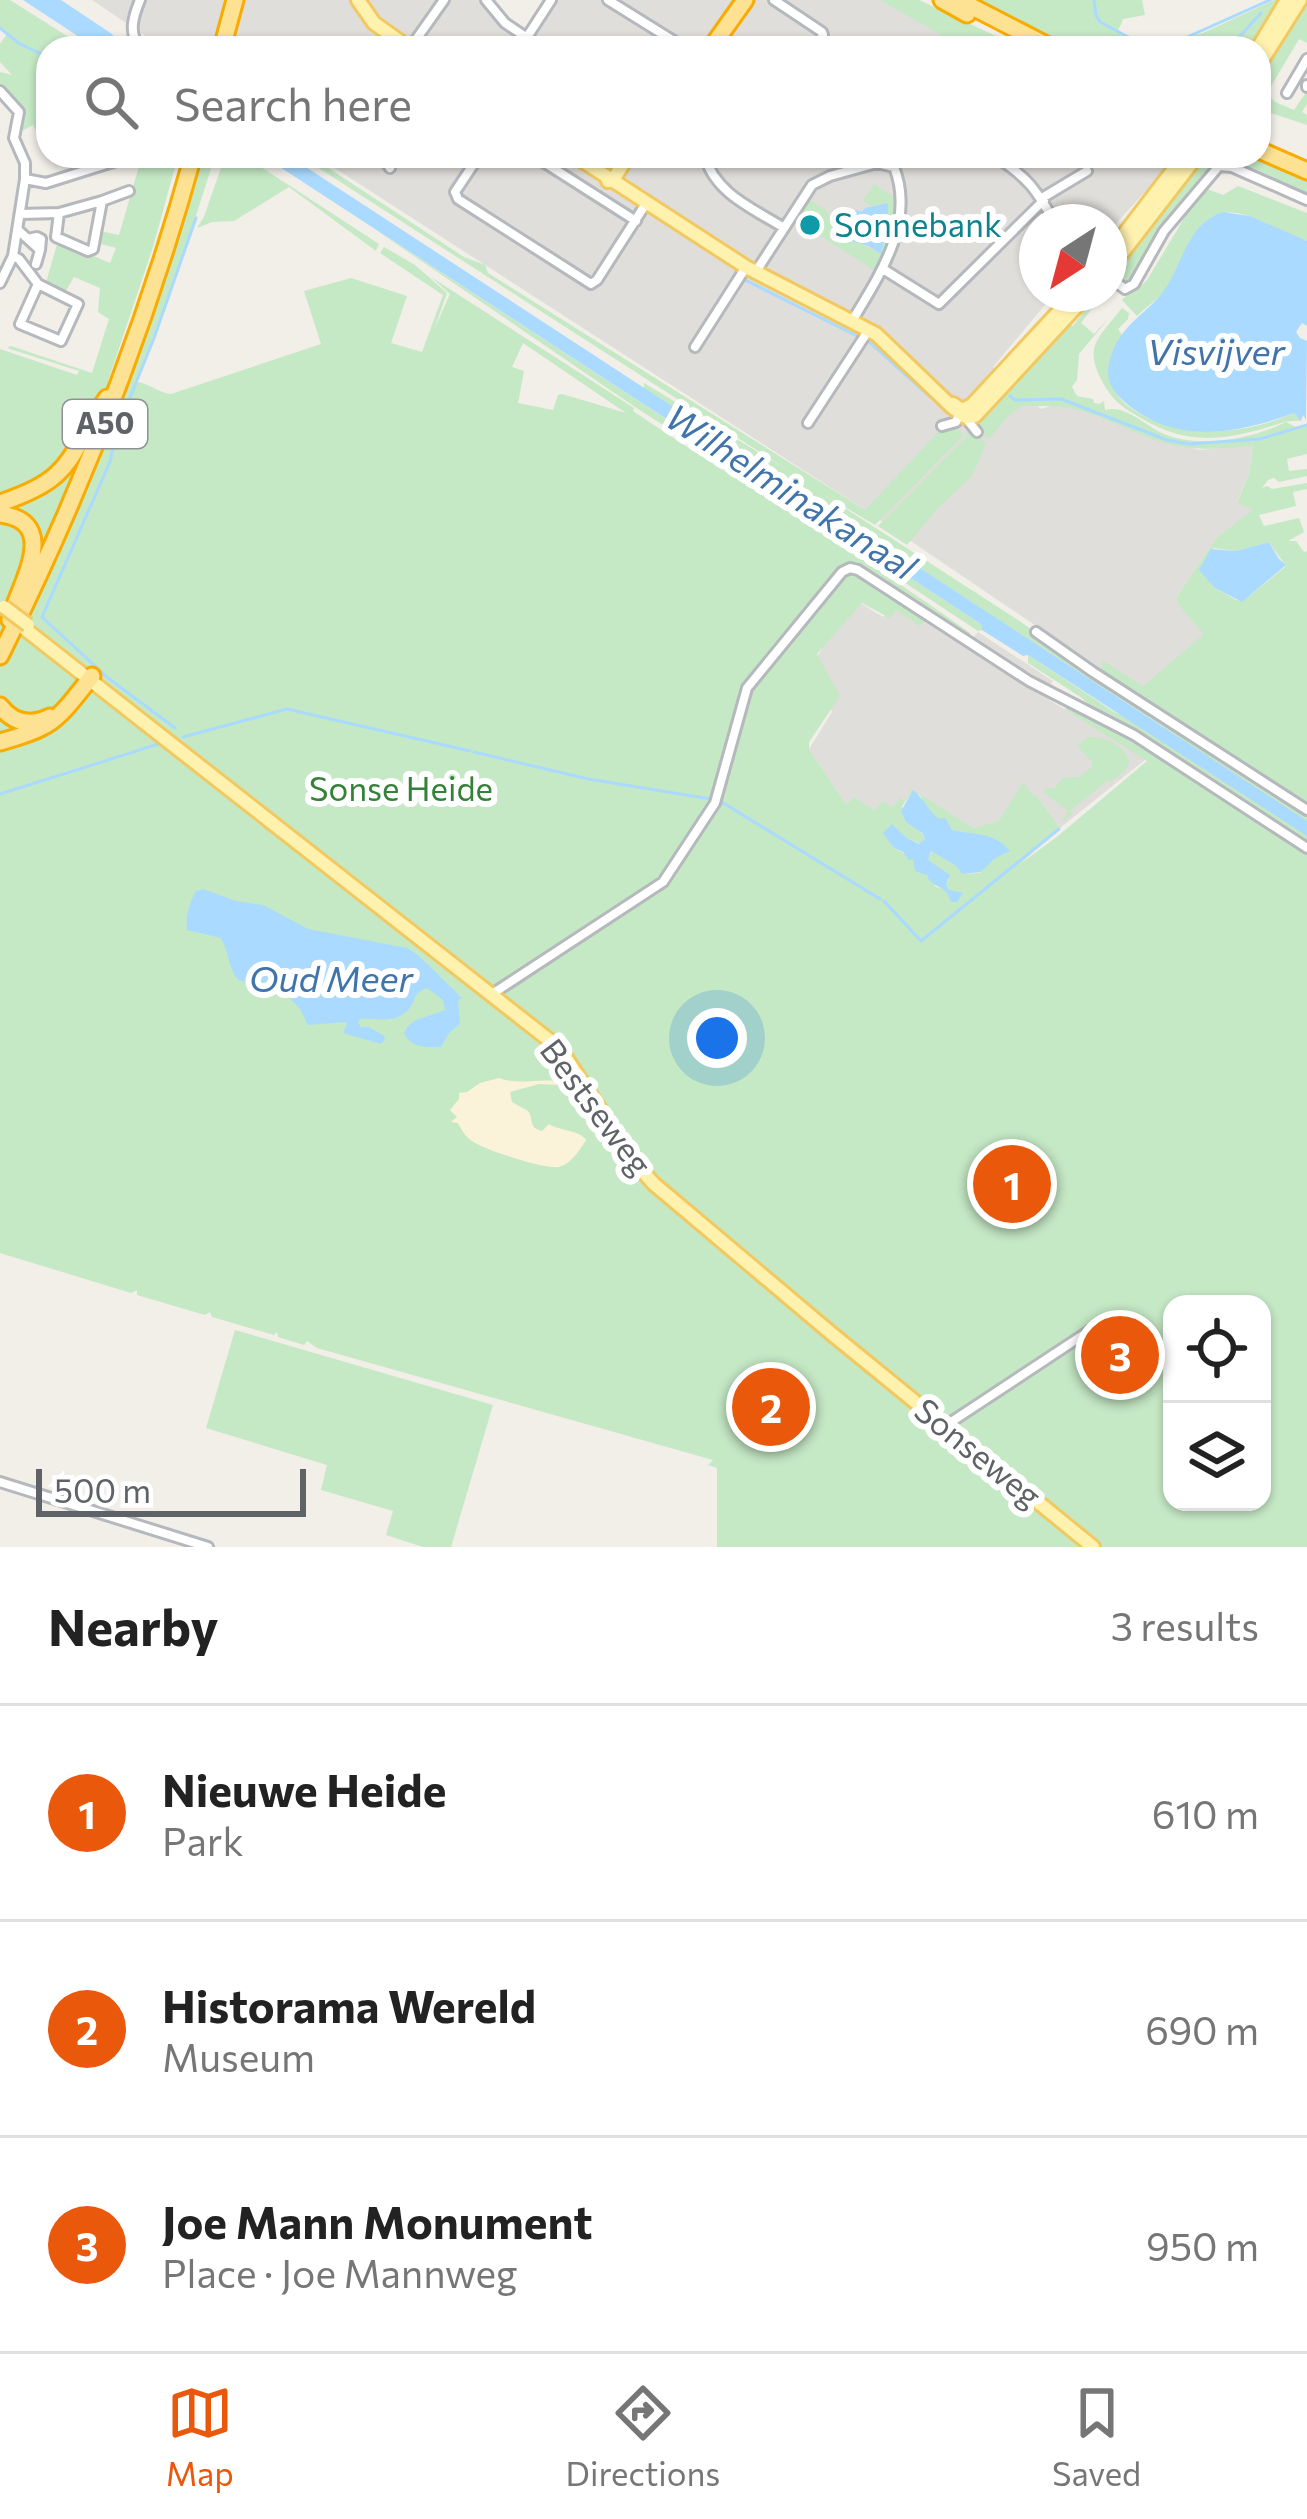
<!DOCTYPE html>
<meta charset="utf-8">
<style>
:root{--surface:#fff;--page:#f2f2f2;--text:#222;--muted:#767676;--line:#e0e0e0;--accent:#ea580c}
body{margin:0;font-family:Commissioner,sans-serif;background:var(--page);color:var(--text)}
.controls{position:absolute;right:36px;bottom:36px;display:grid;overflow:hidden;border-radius:24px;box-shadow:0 3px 9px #0004}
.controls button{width:108px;height:108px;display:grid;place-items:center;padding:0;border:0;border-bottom:3px solid var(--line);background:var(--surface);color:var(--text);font:60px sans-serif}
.compass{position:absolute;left:1019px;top:204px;width:108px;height:108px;border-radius:50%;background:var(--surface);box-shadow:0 3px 9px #0004;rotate:216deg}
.scale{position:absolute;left:36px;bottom:30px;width:270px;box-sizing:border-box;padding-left:12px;border:6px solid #5f6368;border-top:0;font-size:33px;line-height:42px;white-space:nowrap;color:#5f6368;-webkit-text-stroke:9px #fff;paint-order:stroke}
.you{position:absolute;left:717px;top:1038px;width:42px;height:42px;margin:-30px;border:9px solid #fff;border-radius:50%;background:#1a73e8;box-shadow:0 0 0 18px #1a73e833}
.badge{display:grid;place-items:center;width:78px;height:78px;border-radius:50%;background:var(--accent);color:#fff;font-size:39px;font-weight:700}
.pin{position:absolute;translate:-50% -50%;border:6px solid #fff;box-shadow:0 3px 12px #0006}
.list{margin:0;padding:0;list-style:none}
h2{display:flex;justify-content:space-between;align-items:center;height:156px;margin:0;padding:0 48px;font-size:51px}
h2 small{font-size:39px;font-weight:400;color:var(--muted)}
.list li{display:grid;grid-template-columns:78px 1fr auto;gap:36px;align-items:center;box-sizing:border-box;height:216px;padding:0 48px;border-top:3px solid var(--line)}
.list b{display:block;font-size:45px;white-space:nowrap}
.list p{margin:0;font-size:39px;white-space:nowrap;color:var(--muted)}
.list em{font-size:39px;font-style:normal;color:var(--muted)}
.icon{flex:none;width:66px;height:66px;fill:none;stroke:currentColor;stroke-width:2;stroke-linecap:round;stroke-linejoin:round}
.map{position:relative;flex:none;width:1307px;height:1547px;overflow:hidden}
.search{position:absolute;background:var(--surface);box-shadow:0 3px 9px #0004;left:36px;right:36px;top:36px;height:132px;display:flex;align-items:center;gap:30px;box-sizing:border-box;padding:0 42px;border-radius:36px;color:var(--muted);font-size:45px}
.sheet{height:804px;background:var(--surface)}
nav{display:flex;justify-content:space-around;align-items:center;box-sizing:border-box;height:168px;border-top:3px solid var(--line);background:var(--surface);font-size:33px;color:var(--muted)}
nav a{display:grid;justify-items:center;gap:6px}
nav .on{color:var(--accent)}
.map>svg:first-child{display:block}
.industrial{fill:#e0deda}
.green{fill:#c5e8c5;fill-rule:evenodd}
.sand{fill:#fbf3d9}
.water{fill:#aadaff}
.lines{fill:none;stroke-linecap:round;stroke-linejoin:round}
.stream{stroke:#aadaff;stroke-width:3}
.minor-casing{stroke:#b5b8bc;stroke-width:14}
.major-casing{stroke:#f2c960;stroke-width:18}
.highway-casing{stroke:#f9ab00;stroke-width:21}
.minor{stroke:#fff;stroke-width:8}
.major{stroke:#fff2af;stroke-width:12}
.highway{stroke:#fde293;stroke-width:15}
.major-bridge-casing{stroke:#f2c960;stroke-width:18;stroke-linecap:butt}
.major-bridge{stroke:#fff2af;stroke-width:12}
.culture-dot{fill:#0f9aa8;stroke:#fff;stroke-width:4.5}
.labels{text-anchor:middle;stroke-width:12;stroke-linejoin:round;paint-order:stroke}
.shield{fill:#fff;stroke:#8f9295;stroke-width:3}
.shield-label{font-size:30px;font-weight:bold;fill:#5f6368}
.culture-label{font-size:33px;fill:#0d838f;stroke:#fff;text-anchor:start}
.park-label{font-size:33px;fill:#348238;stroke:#fff}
.street-label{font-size:33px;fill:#5f6368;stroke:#fff}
.water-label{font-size:36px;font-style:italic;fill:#4174aa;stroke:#fff}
</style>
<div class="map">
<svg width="1307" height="1547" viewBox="0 0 1307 1547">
<rect width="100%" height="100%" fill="#f1efe8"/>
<path class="industrial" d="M 92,0 L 489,0 L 510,24 L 523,31 L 528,30 L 548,0 L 891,0 L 984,48 L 163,48 Z
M 316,156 L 1178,156 L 1109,231 L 1109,222 L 1037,222 L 1037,294 L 1054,294 L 993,367 L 1041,409 L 1070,400 L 1199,450 L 1253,445 L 1249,474 L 1237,502 L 1254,510 L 1217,537 L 1176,598 L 1180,607 L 1205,634 L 1135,693 L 859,506 Z
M 852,598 L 883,617 L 896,599 L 966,645 L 978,632 L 1053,681 L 1043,696 L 1146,759 L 1060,828 L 1036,795 L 999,822 L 973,828 L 912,790 L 903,802 L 893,807 L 873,810 L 853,797 L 846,804 L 809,749 L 832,712 L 814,662 Z"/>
<path class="green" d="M 0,0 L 10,0 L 86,48 L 48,48 L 48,134 L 38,136 L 33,125 L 18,133 L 21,110 L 0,88 L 0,72 L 12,75 L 0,62 L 0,44 L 7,34 L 0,29 Z
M 880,0 L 919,0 L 1022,48 L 964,48 Z
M 980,0 L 1142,0 L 1145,15 L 1123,19 L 1118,31 L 1155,48 L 1071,48 Z
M 1274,0 L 1282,0 L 1253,48 L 1162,48 L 1177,39 L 1203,33 Z
M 1307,1 L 1307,43 L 1299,39 L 1267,93 L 1275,102 L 1294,110 L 1307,91 L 1307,104 L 1302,112 L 1307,115 L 1307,125 L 1259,109 L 1259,76 Z
M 142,156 L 178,156 L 153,247 L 108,381 L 127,381 L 200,156 L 215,156 L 184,253 L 136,382 C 150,383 158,393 171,394 L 321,344 L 304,291 L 351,278 L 407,296 L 391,343 L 422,352 L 443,295 L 380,253 L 384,247 L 415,265 L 447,293 L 434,330 L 450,294 L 431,277 L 634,408 L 633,411 C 745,487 862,555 970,633 L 972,641 L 947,631 L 945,634 L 925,621 L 920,626 L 896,610 L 890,618 L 862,603 L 817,654 L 840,696 L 809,742 L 809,749 L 846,804 L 853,797 L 875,810 L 883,801 L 893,807 L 900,798 L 904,801 L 912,789 L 973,828 L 999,821 L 1023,782 L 1033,796 L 1036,795 L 1060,828 L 1020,864 L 1058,836 L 1147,761 L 1064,709 L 1071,707 L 1098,714 L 1082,698 L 1028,663 L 1028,655 L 1114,712 L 1180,738 L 644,389 L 644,383 L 794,474 L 300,156 L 310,156 L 464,257 L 485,265 L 488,273 L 865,510 L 939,431 L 956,427 L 964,435 L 875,525 L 823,494 L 1018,620 L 1106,683 L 1100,672 L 1103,661 L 1143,686 L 1204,634 L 1180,607 L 1176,598 L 1217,537 L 1253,510 L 1237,503 L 1249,474 L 1253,446 C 1227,448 1202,451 1177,446 C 1142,439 1112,419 1078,410 C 1060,405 1040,406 1022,406 L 1009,415 L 989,439 L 973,426 L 1013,388 L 1048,348 L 981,415 L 1068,324 L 1073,326 L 1097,294 L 1103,294 L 1081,323 L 1094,334 L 1110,317 L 1079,354 L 1077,380 L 1072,387 L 1077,396 L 1093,399 L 1094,403 L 1099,404 L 1104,401 L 1105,410 C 1126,404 1145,426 1164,434 C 1200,449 1252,439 1286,422 L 1296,427 L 1307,425 L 1307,454 L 1287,459 L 1289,471 L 1307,469 L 1307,476 L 1279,482 L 1274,478 L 1268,480 L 1262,488 L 1267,486 L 1272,489 L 1307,483 L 1307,489 L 1293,492 L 1296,506 L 1259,515 L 1264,526 L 1299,518 L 1304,532 L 1288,541 L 1296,541 L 1304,552 L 1307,551 L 1307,1547 L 717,1547 L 717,1468 L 708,1465 L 713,1460 L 317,1348 L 307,1341 L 304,1345 L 278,1337 L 277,1332 L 274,1335 L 212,1317 L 210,1312 L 205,1315 L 137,1295 L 137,1290 L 131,1293 L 0,1253 L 0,349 L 77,375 L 79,371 L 7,348 L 11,346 L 92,373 L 109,319 L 98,312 L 100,288 L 74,277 L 63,296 L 45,286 L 58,241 L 110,263 L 116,248 L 97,243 L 100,231 L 119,235 ZM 523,343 L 626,413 L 562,394 L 558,395 L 553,410 L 518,403 L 524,371 L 512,367 ZM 1269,542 L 1286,566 L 1247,598 L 1236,600 L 1215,588 L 1213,548 L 1236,551 ZM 913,791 L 921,796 L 926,809 L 952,830 L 976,835 L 1005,854 L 994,858 L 980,873 L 962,874 L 956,866 L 932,851 L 927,860 L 939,868 L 949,880 L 945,885 L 949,890 L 936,887 L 914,859 L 894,848 L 884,833 L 893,825 L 907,838 L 920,844 L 925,839 C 916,822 907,828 902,806 ZM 1172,1304 L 1262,1304 L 1262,1502 L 1172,1502 Z
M 225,156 L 244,156 L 379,244 L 376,251 L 289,187 L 234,221 L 212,222 L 197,228 L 204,217 Z
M 1203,156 L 1259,156 L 1307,176 L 1307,198 L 1233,166 L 1213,167 C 1179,202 1157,243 1131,283 L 1124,285 L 1110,275 Z
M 874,184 L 892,196 L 897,190 C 895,237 887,253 865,295 L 862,292 L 875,271 L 793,218 L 808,197 L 809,200 L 826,210 C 836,239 858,239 880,254 L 888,221 L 888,203 L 871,206 L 863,201 Z
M 1238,186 L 1307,213 L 1307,241 C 1283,235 1262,217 1237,213 C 1192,206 1185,263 1165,290 C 1157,300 1146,307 1137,316 L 1122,300 C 1125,295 1139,289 1147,280 L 1197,197 L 1207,189 L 1223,195 Z
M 373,228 L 981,624 L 982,630 L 978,631 L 863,555 L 816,527 L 772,495 L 635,407 Z
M 1122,308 L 1129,313 L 1128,319 L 1118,329 L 1122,335 C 1076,404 1166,434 1221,431 C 1247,430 1270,423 1294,413 L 1301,421 C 1286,419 1274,426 1258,430 C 1213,442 1181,442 1141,418 C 1127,410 1115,403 1106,388 C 1082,347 1096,341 1122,308 Z
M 967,426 L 986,444 L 972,476 L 938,508 L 907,545 L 878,526 L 967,436 Z
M 1088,737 C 1104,736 1127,746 1129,763 L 1124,772 L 1110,782 L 1108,780 L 1076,806 L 1070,811 L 1072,814 L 1061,823 L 1068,811 L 1043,792 L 1047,788 L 1054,788 L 1063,778 L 1079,777 L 1092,767 L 1092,762 L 1077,746 Z
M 235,1330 L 493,1405 L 451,1547 L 423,1547 L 386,1535 L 393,1511 L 321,1490 L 327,1465 L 206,1428 Z"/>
<path class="sand" d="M 499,1078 C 520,1086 541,1077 563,1082 L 560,1085 L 539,1084 L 510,1092 L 512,1102 L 528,1111 C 534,1119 528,1128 542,1131 L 549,1124 C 562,1132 578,1129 586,1140 C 579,1151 572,1163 559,1167 C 546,1170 490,1151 477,1144 C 467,1139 463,1133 458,1123 L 451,1122 L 457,1117 L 450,1110 L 459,1099 L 459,1093 L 467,1092 L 480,1083 Z"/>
<path class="water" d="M 23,0 L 61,0 L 112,34 L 121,48 L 96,48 Z
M 263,156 L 289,156 L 1307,821 L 1307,836 L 1028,655 L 1023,656 L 982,630 L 981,624 Z
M 888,203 L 888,221 L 881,254 L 869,246 L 849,240 L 829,219 L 831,216 L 856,210 L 862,212 L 865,208 Z
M 1223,212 L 1250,216 L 1307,241 L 1307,326 L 1302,323 L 1296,332 L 1300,338 L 1307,341 L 1306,420 L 1303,415 L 1301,421 L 1294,413 C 1237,434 1177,445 1127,404 C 1114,393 1105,381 1109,364 C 1117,323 1151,314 1169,283 C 1184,256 1191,222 1223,212 Z
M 1269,542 L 1279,559 L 1286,565 L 1242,602 L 1215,588 L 1199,570 L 1211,549 L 1236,551 Z
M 913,790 C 924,798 927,810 939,819 L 945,818 L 952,830 C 974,835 995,832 1010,851 L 994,859 L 981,872 L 962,874 L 956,866 L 931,851 L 928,860 L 950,875 L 946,885 L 949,890 L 963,893 L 957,902 L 951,902 C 949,899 949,895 946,892 C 940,885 930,886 927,875 L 915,871 L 913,859 L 909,860 L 903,852 L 894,848 L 883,833 L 892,824 L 907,838 L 919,844 L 925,839 L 922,833 L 906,822 L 901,811 Z
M 203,889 L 236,901 L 263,905 L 308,929 L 407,948 L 418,955 L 462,998 L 458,1000 L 460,1024 L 449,1033 L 441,1047 C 427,1047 411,1049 404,1033 L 408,1026 L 416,1020 L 445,1010 L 443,1000 L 427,988 C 410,995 418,999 408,1010 C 395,1025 375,1017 360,1019 L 358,1023 L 361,1027 L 369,1027 L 384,1036 L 385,1040 L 381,1044 L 343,1033 L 347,1024 L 345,1022 L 308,1025 L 300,1009 L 285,993 L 282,978 L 254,984 L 239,980 C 229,971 229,952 221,938 L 187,930 C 185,918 190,901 196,891 Z"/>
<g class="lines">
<path class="stream" d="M 1094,0 L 1096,15 L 1100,22 L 1149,48
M 0,28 L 20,44 L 48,57
M 1165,47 L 1270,0
M 156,48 L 167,42 L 197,48
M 1229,48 L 1261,13
M 1221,156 L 1307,194
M 745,280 L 857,336
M 869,342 L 930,397
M 1010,396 L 1015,400 L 1061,399 L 1167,440 L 1189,444 L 1260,439 L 1307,425
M 175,728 L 108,678 L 42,617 L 110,462 L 117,430 L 154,338 L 196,218
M 183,737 L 287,709 L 470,751
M 474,752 L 588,779 L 711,799
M 0,794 L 165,742
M 720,801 L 880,899
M 884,901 L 921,941 L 1059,829"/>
<g class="minor-casing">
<path id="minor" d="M 486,0 L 505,23 L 542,48
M 608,0 L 685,48
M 774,0 L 822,32 L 823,35 L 815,48
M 140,48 C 128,33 133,17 140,0
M 410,48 L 444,0
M 520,48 L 551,0
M 1307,85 L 1307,87
M 0,91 L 19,112 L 14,138 L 25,163 L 25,179 L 13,256 L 0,283
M 1287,93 L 1307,59
M 382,156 L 390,168
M 479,156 L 455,192 L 458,199 L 591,284 L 597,280 L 647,202
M 534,156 L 636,221
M 705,156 C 714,193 754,209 784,228
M 995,156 C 1029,179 1034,187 1055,222
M 25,179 L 46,183 L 132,156
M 1042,198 L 1087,171
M 102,201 L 129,191
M 20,214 L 59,213 L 102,201 L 93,249 L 88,251 L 56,237 L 59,213
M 19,231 L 40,250 L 36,264
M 28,239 L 37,237 L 41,239 L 40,250
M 13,256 L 19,259 L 38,284 L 78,304 L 61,341 L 20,324 L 38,284
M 883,269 L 939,304 L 1044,200
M 755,273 L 812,185 L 830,176 L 877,163 L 894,167 C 916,222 879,276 852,321
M 1109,277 L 1125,289 L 1134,284 L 1164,231 L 1219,166 L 1232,167 L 1307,200
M 695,347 L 746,267
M 965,417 L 977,432
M 808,423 L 868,331
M 942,426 L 956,422 L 961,411
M 1036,632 L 1093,672 L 1307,810
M 492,994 L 663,882 L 715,803 L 747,688 L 842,572 L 850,568 L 858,570 L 1029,681 L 1134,735 L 1307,848
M 945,1426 L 1089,1331 L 1118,1352 L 1131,1355 L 1140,1363
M 0,1482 L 208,1547"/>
</g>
<g class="major-casing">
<path id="major" d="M 358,0 L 374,23 L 409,48
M 1258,48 L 1287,0
M 1259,65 L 1300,0
M 575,156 L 746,267 L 876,334 L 952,407 L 966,417 L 975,416 L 1088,294
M 608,181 L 613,180 L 628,156
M 1109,254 L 1184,156
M 1109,270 L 1197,156
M 953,404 L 962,410 L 972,405 L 1075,294
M 25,629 L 549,1040 L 562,1052 L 636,1164 L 654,1184 L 832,1334 L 1093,1547"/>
</g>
<g class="highway-casing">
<path id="highway" d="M 942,0 L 967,14
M 959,0 L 1052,48
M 222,48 L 235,0
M 711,48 L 745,0
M 1259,150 L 1307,171
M 0,503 C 77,478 66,456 107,398
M 0,514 C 63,522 18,586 10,620
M 0,656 C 80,495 145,329 193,156
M 0,706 C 13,723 30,727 50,717
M 0,742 C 55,727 57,720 92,676"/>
</g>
<use href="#minor" class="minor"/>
<use href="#major" class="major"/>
<use href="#highway" class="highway"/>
<g class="major-bridge-casing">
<path id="major-bridge" d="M 4,607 L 28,625"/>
</g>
<use href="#major-bridge" class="major-bridge"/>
</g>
<circle class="culture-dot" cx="810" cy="225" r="12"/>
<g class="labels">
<rect class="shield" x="63" y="400" width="84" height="48" rx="9"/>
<g class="shield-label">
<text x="105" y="434">A50</text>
</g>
<g class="culture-label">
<text x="834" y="237">Sonnebank</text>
</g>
<g class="park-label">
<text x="401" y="801">Sonse Heide</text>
</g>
<g class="street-label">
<text transform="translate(596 1107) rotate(53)" y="12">Bestseweg</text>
<text transform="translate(978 1453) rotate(39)" y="12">Sonseweg</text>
</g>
<g class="water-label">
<text x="1216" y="365">Visvijver</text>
<text transform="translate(791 492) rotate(33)" y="13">Wilhelminakanaal</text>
<text x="331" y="992">Oud Meer</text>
</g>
</g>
</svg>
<div class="controls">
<button><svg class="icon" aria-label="locate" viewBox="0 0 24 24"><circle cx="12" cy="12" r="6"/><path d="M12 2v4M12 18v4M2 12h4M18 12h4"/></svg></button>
<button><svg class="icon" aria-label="layers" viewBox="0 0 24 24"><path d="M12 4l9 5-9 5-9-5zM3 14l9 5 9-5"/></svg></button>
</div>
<svg class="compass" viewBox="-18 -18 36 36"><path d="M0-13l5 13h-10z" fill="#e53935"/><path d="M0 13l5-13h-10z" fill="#767676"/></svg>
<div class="scale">500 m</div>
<div class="you"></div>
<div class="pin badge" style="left:1012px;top:1184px">1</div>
<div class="pin badge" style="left:771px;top:1407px">2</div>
<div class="pin badge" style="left:1120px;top:1355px">3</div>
<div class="search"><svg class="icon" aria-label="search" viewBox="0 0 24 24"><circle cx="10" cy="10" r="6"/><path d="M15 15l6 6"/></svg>Search here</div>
</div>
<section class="sheet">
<h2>Nearby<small>3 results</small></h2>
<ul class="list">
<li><span class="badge">1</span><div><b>Nieuwe Heide</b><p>Park</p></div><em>610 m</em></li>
<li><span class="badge">2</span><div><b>Historama Wereld</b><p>Museum</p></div><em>690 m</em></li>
<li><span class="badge">3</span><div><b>Joe Mann Monument</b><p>Place · Joe Mannweg</p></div><em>950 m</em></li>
</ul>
</section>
<nav>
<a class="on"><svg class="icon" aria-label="map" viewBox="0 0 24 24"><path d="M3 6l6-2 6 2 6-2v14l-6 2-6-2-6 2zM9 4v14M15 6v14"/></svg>Map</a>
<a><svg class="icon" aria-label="directions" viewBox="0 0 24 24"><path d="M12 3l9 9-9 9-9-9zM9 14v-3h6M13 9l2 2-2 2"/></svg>Directions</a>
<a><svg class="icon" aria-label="saved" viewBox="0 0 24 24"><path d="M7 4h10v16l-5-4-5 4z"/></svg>Saved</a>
</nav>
